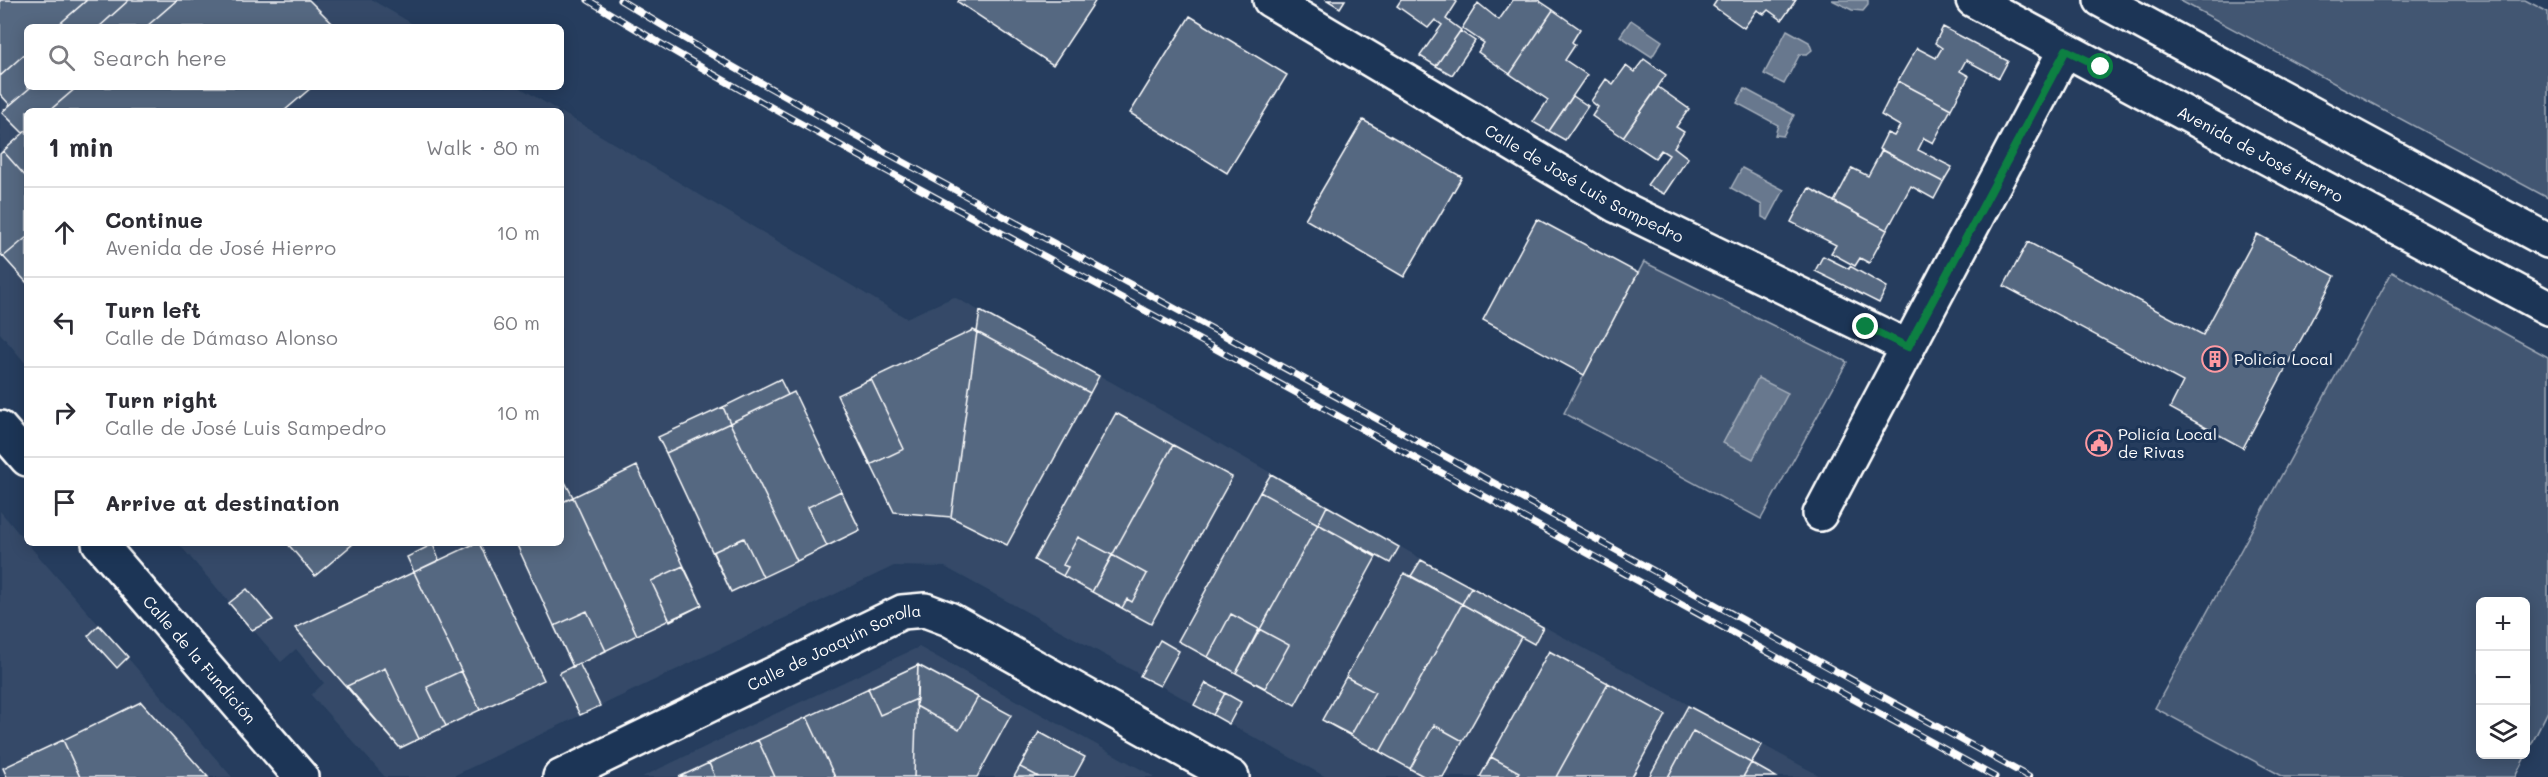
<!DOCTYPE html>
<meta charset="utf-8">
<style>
:root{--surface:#fff;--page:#f7f7f7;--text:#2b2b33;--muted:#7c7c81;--line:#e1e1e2}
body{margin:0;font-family:Mali,sans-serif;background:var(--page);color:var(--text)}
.controls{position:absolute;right:18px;bottom:18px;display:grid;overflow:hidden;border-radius:9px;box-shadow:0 3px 15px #0003}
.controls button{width:54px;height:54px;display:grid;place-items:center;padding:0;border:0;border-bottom:2px solid var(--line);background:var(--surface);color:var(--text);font:30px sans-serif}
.stop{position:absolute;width:18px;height:18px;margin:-14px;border:4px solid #0b8043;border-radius:50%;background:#fff}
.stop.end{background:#0b8043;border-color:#fff;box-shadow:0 2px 6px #0008}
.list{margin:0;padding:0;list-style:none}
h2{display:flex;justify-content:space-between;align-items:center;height:78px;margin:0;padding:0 24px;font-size:26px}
h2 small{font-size:20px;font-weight:400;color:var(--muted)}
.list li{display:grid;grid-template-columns:39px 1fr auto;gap:18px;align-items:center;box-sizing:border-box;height:90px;padding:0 24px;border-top:2px solid var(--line)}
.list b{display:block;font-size:22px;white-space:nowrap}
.list p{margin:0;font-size:20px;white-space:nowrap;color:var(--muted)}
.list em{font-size:20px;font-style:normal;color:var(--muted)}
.icon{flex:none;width:33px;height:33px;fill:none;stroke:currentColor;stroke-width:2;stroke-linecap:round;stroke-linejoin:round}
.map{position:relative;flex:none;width:2548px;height:777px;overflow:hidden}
.search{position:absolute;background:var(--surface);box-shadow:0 3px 15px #0003;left:24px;top:24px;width:540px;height:66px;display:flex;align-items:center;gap:15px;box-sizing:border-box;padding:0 21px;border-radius:9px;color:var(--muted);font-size:22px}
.panel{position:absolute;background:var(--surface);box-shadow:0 3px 15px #0003;left:24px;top:108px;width:540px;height:438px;border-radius:9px}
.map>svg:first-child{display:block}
.built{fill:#344a68}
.green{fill:#425672;stroke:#a0aab8;stroke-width:1.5;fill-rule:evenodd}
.water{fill:#67788e;stroke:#a4aebb;stroke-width:1.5}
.building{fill:#556781;stroke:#fff;stroke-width:1.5}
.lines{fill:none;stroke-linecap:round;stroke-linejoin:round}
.street-casing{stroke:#fff;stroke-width:38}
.street{stroke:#1d3557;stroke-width:33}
.rail-casing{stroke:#fff;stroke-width:7}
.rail{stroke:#1d3557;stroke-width:4.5;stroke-dasharray:14;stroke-linecap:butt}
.route{stroke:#0b8043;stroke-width:8}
.labels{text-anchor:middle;stroke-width:6;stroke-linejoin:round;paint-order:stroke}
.street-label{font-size:16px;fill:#fff;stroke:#1d3557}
.poi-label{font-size:16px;fill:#fff;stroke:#1d3557;text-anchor:start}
</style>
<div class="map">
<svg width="2548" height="777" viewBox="0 0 2548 777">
<rect width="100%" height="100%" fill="#263d5e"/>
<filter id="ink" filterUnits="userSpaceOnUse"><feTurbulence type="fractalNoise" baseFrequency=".0167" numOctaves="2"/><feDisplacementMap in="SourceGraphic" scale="12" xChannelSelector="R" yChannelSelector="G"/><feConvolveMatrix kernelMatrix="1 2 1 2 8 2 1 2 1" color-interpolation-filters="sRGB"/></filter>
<g filter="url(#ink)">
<path class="built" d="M 0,0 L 372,0 L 418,27 L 27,27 L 27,87 L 519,87 L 559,111 L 27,111 L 27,365 L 0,333 Z
M 561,112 L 906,318 L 954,297 L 1113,383 L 1471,587 L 1822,777 L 1326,777 L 945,567 L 894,566 L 451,777 L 385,777 L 311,695 L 324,683 L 296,649 L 281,662 L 178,543 L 561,543 Z
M 0,511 L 27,543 L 232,777 L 0,777 Z
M 919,647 L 1155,777 L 642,777 L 751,725 Z"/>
<path class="green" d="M 2179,0 L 2525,0 L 2548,12 L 2548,198 Z
M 1644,262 L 1847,362 L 1761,519 L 1564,413 Z
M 2392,272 L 2548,357 L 2548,711 L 2515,777 L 2284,777 L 2155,708 ZM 2480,602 L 2526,602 L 2526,754 L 2480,754 Z"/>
<path class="water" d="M 1832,0 L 1868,0 L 1868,5 L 1863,11 L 1852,10 Z
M 1631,20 L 1662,41 L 1652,57 L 1620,36 Z
M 1787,30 L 1809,42 L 1812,50 L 1807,54 L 1800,54 L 1784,84 L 1764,74 Z
M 1745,89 L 1794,115 L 1783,136 L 1775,135 L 1778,125 L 1737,103 Z
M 1742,168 L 1784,190 L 1768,220 L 1762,217 L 1762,205 L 1731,188 Z
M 1758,378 L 1788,393 L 1753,459 L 1723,443 Z"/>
<path class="building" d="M 0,0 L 87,0 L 56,27 L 27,27 L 27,52 L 0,76 Z
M 87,0 L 129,0 L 99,27 L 56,27 Z
M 129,0 L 177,0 L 146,27 L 99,27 Z
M 177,0 L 309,0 L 336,27 L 146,27 Z
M 959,0 L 1096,0 L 1053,65 L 958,2 Z
M 1327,0 L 1345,0 L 1340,8 Z
M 1401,0 L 1454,0 L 1457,2 L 1446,19 L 1461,30 L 1436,66 L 1420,56 L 1442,25 L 1435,20 L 1428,28 L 1397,6 Z
M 1513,0 L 1538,0 L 1553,10 L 1510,74 L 1478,52 L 1484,43 L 1462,28 L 1478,3 L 1499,20 Z
M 1717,0 L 1796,0 L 1782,20 L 1768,10 L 1764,14 L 1757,10 L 1744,28 L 1713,6 Z
M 1553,10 L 1580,29 L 1572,42 L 1575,45 L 1565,60 L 1587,75 L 1549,131 L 1533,122 L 1548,100 L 1510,74 Z
M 1190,16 L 1287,75 L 1227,173 L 1130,113 Z
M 1943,27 L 2008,61 L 1999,78 L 1966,60 L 1960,71 L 1969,76 L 1951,109 L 1898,81 L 1917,48 L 1936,58 L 1942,48 L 1935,43 Z
M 1460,31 L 1475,41 L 1452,75 L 1436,66 Z
M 27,52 L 27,87 L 31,87 L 10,105 L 0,94 L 0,76 Z
M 1644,59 L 1666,75 L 1623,137 L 1592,116 L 1598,107 L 1591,101 L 1606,79 L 1613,84 L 1626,66 L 1634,72 Z
M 1898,81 L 1951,109 L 1933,143 L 1924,138 L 1918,150 L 1952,167 L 1943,182 L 1879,149 L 1887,133 L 1894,136 L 1900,126 L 1881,115 Z
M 31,87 L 77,87 L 49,111 L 27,111 L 27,130 L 23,133 L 2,112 Z
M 77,87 L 312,87 L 284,111 L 49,111 Z
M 1658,87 L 1689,109 L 1676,127 L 1684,132 L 1674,147 L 1688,158 L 1664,194 L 1647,185 L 1669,155 L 1661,150 L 1655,158 L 1623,137 Z
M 1573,96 L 1588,106 L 1565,140 L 1549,131 Z
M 1363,120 L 1462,177 L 1404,277 L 1305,219 Z
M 27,130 L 27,283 L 0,253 L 0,154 Z
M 1882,150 L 1943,182 L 1934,199 L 1911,186 L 1887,230 L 1834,202 L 1852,168 L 1868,176 Z
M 3,151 L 27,178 L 27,237 L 3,257 L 0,253 L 0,154 Z
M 1809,188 L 1887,230 L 1869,263 L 1860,258 L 1855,266 L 1831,253 L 1836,245 L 1791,222 Z
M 1537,219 L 1638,273 L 1584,375 L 1483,320 Z
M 2257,234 L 2335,276 L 2243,448 L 2170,408 L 2183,382 L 2004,286 L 2028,242 L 2203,335 Z
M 1823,256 L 1849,269 L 1850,266 L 1887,287 L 1879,303 L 1815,271 Z
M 980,311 L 1099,376 L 1090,393 L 977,332 Z
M 973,330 L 977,332 L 951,517 L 894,512 L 837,395 Z
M 977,332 L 1090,393 L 1007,545 L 951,517 Z
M 780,379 L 788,395 L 730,423 L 723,407 Z
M 871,379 L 904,449 L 870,465 L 837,395 Z
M 794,392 L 860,530 L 797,561 L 730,423 Z
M 723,407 L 730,423 L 666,453 L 658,437 Z
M 1116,413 L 1173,445 L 1092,592 L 1034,560 Z
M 730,423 L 797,561 L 731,592 L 666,453 Z
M 1173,445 L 1232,477 L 1151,624 L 1092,592 Z
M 637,466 L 702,605 L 637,635 L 573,497 Z
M 1271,474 L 1327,506 L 1318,524 L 1260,492 Z
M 565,482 L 573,497 L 561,503 L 561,484 Z
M 841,491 L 860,530 L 827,546 L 808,507 Z
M 1260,492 L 1318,524 L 1236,673 L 1178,641 Z
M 573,497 L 637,635 L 573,667 L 516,543 L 561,543 L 561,503 Z
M 1327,506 L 1399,547 L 1390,563 L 1318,524 Z
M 1318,524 L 1376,557 L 1295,705 L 1236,673 Z
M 1078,537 L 1112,555 L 1092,592 L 1063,576 L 1068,567 L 1063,565 Z
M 744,538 L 763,577 L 731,592 L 713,552 Z
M 287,543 L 354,543 L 315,576 Z
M 476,543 L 479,543 L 544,680 L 480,710 L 414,572 Z
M 433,544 L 439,560 L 414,572 L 407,557 Z
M 1112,555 L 1147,574 L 1132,602 L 1127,599 L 1122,608 L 1092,592 Z
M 1421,560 L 1471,587 L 1462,604 L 1411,576 Z
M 683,566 L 702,605 L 670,621 L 651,581 Z
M 414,572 L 480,710 L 400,748 L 295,628 Z
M 1404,573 L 1462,604 L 1380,752 L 1322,720 Z
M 1471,587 L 1543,627 L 1534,644 L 1462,604 Z
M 247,589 L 273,620 L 252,630 L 229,603 Z
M 1462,604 L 1521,637 L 1443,777 L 1425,777 L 1380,752 Z
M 587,611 L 606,651 L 573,667 L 554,626 Z
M 1231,614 L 1259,629 L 1236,673 L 1208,657 Z
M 99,625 L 128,657 L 117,668 L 88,636 Z
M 1259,629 L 1289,645 L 1265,688 L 1236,673 Z
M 1160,640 L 1179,651 L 1160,686 L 1140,676 Z
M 1549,651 L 1608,683 L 1556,777 L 1480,777 Z
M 579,663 L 600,706 L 580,715 L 559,673 Z
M 918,665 L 914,777 L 835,777 L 807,717 Z
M 918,665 L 917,699 L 880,715 L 868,688 Z
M 918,665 L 1011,715 L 977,777 L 914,777 Z
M 918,665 L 978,697 L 959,730 L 916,706 Z
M 385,668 L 419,739 L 400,748 L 347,686 Z
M 461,671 L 480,710 L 446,726 L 427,687 Z
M 1346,677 L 1375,692 L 1351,735 L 1322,720 Z
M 1206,683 L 1225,693 L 1213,715 L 1194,705 Z
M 1608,683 L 1666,715 L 1632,777 L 1556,777 Z
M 1225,693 L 1241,702 L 1229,724 L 1213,715 Z
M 141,702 L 208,777 L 80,777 L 63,740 Z
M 1688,706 L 1762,745 L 1751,763 L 1693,731 L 1668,777 L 1649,777 Z
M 807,717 L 835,777 L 775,777 L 758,740 Z
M 1434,725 L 1463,741 L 1443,777 L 1425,777 L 1410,769 Z
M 1693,731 L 1751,763 L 1743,777 L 1668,777 Z
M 1039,732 L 1085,757 L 1074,777 L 1014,777 Z
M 1039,732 L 1085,757 L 1074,777 L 1039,777 L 1020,767 Z
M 63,740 L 80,777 L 7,777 L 3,768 Z
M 758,740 L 775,777 L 715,777 L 709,763 Z
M 1491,757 L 1519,772 L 1516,777 L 1480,777 Z
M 709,763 L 715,777 L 679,777 Z
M 1751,763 L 1776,777 L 1743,777 Z"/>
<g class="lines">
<g class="street-casing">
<g id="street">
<path id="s1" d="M 1270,0 L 1617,206 L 1908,347"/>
<path id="s2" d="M 1973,0 L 2548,308"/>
<path d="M 2101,0 L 2548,241"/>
<path d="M 0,428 L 27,459"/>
<path d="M 1820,514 L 2065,50"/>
<path id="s3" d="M 99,543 L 301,777"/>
<path id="s4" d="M 560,777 L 902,612 L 925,610 L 949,619 L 1232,777"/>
</g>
</g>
<use href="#street" class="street"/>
<g class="rail-casing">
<path id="rail" d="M 588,0 C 781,118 983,222 1181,330 C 1453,478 1724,628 1995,777
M 620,0 C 804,112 996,211 1185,314 C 1467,467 1747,623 2029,777"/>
</g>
<use href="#rail" class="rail"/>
</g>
</g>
<g class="lines" filter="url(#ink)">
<path class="route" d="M 1866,327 L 1908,347 L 2066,50 L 2101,67"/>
</g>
<defs>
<g id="building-ring" transform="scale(1.35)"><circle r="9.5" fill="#1d3557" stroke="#ff9aa2" stroke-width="1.5"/><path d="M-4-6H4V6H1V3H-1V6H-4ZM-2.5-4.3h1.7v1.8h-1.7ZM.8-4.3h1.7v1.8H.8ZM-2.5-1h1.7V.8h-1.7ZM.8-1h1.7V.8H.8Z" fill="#ff9aa2"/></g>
<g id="civic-ring" transform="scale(1.35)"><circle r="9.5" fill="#1d3557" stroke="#ff9aa2" stroke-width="1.5"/><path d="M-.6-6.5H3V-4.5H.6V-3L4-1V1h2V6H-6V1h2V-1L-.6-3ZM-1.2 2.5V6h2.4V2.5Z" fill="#ff9aa2"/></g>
</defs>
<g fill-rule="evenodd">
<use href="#building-ring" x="2215" y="359"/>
<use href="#civic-ring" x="2099" y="443"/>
</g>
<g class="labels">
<g class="street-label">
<text dy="6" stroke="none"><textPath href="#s2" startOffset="326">Avenida de José Hierro</textPath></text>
<text dy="6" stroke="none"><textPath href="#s1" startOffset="364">Calle de José Luis Sampedro</textPath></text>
<text dy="6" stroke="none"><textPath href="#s4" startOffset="304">Calle de Joaquín Sorolla</textPath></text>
<text dy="6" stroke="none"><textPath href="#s3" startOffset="154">Calle de la Fundición</textPath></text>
</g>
<g class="poi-label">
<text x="2234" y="365">Policía Local</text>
<text x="2118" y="440">Policía Local<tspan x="2118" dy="18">de Rivas</tspan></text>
</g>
</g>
</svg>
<div class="controls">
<button>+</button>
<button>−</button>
<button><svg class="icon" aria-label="layers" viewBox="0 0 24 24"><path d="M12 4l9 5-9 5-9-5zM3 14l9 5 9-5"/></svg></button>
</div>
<div class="stop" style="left:2101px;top:67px"></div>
<div class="stop end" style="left:1866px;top:327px"></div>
<div class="search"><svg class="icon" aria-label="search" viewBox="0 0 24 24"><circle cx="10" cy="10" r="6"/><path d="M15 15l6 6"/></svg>Search here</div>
<section class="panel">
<h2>1 min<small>Walk · 80 m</small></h2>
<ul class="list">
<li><svg class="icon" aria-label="ahead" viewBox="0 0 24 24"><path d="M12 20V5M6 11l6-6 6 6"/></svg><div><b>Continue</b><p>Avenida de José Hierro</p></div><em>10 m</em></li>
<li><svg class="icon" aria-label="left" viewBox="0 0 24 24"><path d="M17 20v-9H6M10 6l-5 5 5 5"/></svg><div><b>Turn left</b><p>Calle de Dámaso Alonso</p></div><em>60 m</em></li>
<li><svg class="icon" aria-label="right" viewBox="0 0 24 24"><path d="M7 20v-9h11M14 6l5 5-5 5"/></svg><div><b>Turn right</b><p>Calle de José Luis Sampedro</p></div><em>10 m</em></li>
<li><svg class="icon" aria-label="arrive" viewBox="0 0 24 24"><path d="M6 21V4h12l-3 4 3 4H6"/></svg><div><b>Arrive at destination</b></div></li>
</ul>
</section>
</div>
